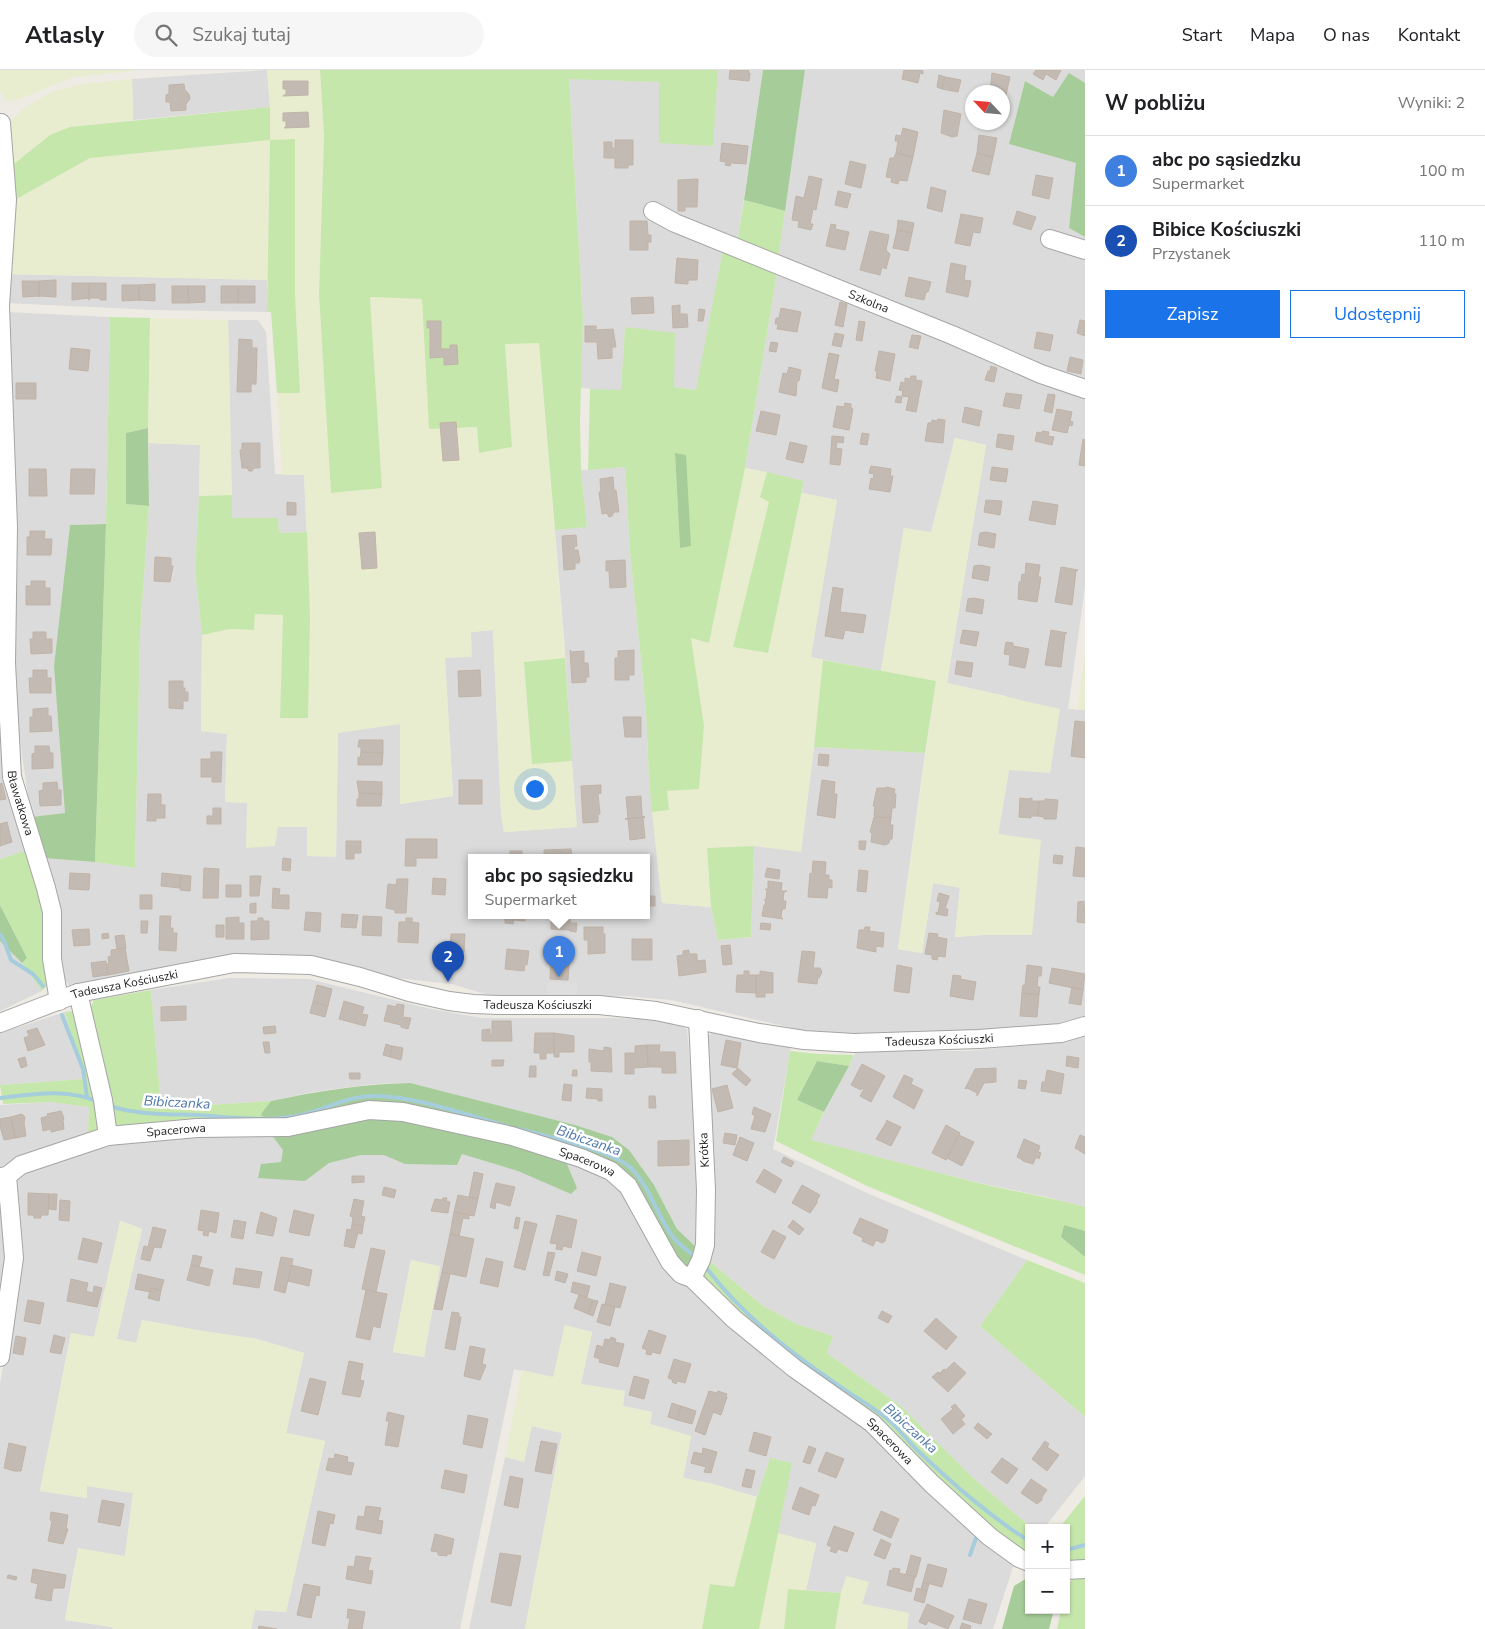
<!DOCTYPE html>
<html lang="pl">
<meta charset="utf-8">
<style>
:root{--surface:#fff;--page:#f6f6f6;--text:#202124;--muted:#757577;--line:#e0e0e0;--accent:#1a73e8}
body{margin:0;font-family:"Nunito Sans",sans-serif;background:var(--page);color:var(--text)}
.controls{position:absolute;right:15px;bottom:15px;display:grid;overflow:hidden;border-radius:0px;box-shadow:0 1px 4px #0004}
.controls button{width:45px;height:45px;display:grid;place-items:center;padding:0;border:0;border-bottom:1px solid var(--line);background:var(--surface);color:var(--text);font:25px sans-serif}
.compass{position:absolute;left:965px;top:15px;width:45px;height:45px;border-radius:50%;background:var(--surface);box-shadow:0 1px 4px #0004;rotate:296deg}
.you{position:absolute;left:534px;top:718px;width:18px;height:18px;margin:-12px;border:4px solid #fff;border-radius:50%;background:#1a73e8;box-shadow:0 0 0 8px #1a73e833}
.badge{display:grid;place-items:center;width:32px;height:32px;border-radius:50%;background:var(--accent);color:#fff;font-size:16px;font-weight:700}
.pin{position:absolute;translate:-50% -41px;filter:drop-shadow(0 1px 2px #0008)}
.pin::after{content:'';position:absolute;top:26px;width:18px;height:15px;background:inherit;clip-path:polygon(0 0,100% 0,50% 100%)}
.popup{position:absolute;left:468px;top:784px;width:182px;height:65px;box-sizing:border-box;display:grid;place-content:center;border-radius:0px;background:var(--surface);filter:drop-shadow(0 1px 4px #0005);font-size:16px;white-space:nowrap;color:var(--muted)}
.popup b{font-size:19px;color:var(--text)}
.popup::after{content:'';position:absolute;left:50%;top:100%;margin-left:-10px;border:10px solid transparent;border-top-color:var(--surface)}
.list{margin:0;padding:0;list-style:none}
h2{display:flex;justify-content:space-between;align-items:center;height:65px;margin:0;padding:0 20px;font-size:21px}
h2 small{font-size:16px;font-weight:400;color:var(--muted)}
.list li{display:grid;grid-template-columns:32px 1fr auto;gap:15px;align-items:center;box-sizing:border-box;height:70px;padding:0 20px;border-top:1px solid var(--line)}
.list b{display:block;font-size:19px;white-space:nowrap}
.list p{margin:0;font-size:16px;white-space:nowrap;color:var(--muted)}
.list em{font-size:16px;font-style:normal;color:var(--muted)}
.actions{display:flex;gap:10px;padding:15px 20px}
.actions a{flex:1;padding:11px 0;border:1px solid var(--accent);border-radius:0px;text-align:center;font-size:18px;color:var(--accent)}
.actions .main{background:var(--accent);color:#fff}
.icon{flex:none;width:28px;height:28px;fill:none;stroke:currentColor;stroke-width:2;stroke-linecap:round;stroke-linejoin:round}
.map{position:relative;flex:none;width:1085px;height:1559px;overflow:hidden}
header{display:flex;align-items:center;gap:30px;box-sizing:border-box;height:70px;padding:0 25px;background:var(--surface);border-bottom:1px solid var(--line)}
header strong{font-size:24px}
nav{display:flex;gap:28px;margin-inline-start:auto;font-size:18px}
.search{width:350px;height:45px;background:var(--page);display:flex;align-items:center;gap:12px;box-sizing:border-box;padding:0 18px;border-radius:28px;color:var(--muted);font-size:19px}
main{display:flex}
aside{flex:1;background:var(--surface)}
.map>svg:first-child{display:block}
.residential{fill:#dcdbdb;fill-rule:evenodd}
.farmland{fill:#e9edcf}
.grass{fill:#c6e7ab;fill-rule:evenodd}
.forest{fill:#a6cd99}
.parking{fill:#dedede}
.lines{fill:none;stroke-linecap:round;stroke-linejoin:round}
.stream{stroke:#a5cddb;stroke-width:4}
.building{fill:#c3bbb3;stroke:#c0b3a7}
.minor-casing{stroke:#a5a5a5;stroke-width:20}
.minor{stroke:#fff;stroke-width:18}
.labels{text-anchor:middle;stroke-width:5;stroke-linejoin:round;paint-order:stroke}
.street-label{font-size:12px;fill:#1e1e1e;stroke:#fff}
.water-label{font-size:14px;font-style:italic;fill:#4d78aa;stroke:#fff}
</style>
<header>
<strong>Atlasly</strong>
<div class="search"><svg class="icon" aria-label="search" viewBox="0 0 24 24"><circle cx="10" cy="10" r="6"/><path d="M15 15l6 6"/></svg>Szukaj tutaj</div>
<nav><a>Start</a><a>Mapa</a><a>O nas</a><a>Kontakt</a></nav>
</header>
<main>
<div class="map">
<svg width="1085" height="1559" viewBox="0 0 1085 1559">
<rect width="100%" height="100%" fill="#eeebe4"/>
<path class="residential" d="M 267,0 L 270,37 L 133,50 L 132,9 Z
M 718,0 L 763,0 L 737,174 L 778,189 L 805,0 L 1085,0 L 1085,45 L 1025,11 L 1009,74 L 1077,93 L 1069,158 L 1085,167 L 1085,517 L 1068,639 L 1085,640 L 1085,950 L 1056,959 L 856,964 L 801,960 L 671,930 L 627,926 L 489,925 L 451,914 L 397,908 L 323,890 L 251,886 L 184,893 L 70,917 L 64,908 L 43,788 L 95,792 L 135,798 L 140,563 L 149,436 L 149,373 L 200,375 L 199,426 L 195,500 L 202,565 L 201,661 L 227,663 L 225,732 L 247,733 L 277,757 L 308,757 L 308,786 L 336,786 L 338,662 L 400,654 L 400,734 L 453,726 L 445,587 L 471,587 L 471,562 L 493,560 L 501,743 L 504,762 L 576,757 L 564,567 L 555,460 L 587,456 L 581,400 L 625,397 L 630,481 L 646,640 L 649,710 L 662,833 L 711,837 L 718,870 L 751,867 L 754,776 L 801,781 L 814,677 L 925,683 L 898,879 L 922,883 L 933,813 L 960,817 L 955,867 L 982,865 L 1041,770 L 998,765 L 1009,700 L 1006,626 L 947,613 L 986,375 L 955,368 L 931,463 L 904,458 L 881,601 L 810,587 L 837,430 L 802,423 L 804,411 L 745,398 L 777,202 L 723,179 L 697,320 L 674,317 L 625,257 L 621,321 L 580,318 L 583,248 L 569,8 L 659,12 L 712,76 ZM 972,22 L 1002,22 L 1002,52 L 972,52 ZM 472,788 L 646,788 L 646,846 L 472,846 Z
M 6,204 L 267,210 L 267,242 L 153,240 L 6,233 Z
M 7,242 L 110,247 L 106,454 L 70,455 L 54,596 L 66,743 L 31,747 L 9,593 Z
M 228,250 L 258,250 L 266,262 L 275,404 L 304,405 L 307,462 L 279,463 L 278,448 L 232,448 Z
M 0,449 L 9,701 L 25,781 L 0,789 Z
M 0,871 L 22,893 L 42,921 L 0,941 Z
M 229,908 L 309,909 L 431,939 L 482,948 L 613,948 L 669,950 L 687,959 L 696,1059 L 696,1177 L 677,1159 L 654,1115 L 410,1013 L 373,1014 L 312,1022 L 271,1031 L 193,1036 L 160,1027 L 151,920 Z
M 65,942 L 84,1009 L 0,1015 L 0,963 Z
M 713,962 L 791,977 L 773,1079 L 869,1124 L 1027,1190 L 980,1256 L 1085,1347 L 1085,1406 L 1044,1458 L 1032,1458 L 973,1408 L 902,1337 L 827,1283 L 833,1266 L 797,1254 L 763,1236 L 707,1189 L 705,968 Z
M 1085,967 L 1085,1137 L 1047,1127 L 975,1112 L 810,1070 L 857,980 L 967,981 L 1022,976 Z
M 51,1032 L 89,1037 L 88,1065 L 0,1097 L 0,1035 Z
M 302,1060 L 584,1094 L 630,1123 L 654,1173 L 866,1353 L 1011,1488 L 1013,1497 L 993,1559 L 907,1559 L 909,1543 L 862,1534 L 846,1507 L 841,1523 L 806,1520 L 816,1474 L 778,1463 L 791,1393 L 770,1388 L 757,1427 L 709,1413 L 683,1408 L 691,1366 L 650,1354 L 652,1342 L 623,1336 L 624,1321 L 581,1314 L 592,1262 L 565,1256 L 553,1308 L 514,1299 L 460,1559 L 251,1559 L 255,1540 L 286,1542 L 325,1371 L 286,1363 L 304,1283 L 257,1269 L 202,1261 L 142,1250 L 137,1273 L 116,1269 L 142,1159 L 121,1151 L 94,1267 L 71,1263 L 40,1421 L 86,1428 L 87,1416 L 133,1423 L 125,1486 L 74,1498 L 65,1550 L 113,1557 L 113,1559 L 0,1559 L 0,1314 L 21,1189 L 15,1125 L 18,1105 L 64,1087 L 137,1070 ZM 411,1190 L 440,1197 L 424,1287 L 393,1282 Z
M 0,1122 L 8,1180 L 0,1232 Z
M 531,1356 L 562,1363 L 525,1559 L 469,1559 L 505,1387 L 524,1391 Z"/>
<path class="farmland" d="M 0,0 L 143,0 L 74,7 L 17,30 L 6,31 L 0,22 Z
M 267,0 L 320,0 L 324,67 L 319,224 L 331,423 L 382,418 L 370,227 L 423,229 L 429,359 L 477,357 L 479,382 L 512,377 L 505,273 L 539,273 L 565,588 L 524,592 L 532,693 L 572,691 L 577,757 L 504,762 L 501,743 L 493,560 L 471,562 L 472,587 L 445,588 L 453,726 L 400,734 L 400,654 L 338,663 L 336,787 L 307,786 L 307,757 L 278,757 L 275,776 L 246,778 L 247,733 L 225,732 L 227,664 L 201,661 L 202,565 L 230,559 L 254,560 L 255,544 L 283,544 L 280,648 L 310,547 L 304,405 L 282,405 L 277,323 L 300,322 L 295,224 L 270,70 L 267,210 L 6,204 L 13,131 L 90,88 L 270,70 L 270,37 Z
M 132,9 L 133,50 L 70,57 L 50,65 L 10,97 L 9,53 L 23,39 L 51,22 L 82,14 Z
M 150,248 L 228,250 L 232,425 L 199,426 L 200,375 L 149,373 L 148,358 Z
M 955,368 L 986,375 L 947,613 L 1060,639 L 1050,703 L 1009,700 L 998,764 L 1041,770 L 1032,865 L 982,865 L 955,867 L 960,818 L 933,813 L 922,883 L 898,879 L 936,611 L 881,601 L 904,458 L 931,462 Z
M 745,398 L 767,402 L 760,427 L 769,432 L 733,577 L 768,583 L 802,423 L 837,430 L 811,587 L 823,590 L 814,677 L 801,782 L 754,776 L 707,778 L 711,837 L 662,833 L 652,742 L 669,740 L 667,721 L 699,719 L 704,656 L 691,568 L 709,572 Z
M 1085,583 L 1085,640 L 1077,640 Z
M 120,1151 L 142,1159 L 117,1269 L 136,1273 L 142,1250 L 202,1261 L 257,1269 L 304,1283 L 286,1363 L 325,1371 L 286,1542 L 255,1540 L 251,1559 L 113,1559 L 112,1557 L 65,1550 L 78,1478 L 125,1486 L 133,1423 L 87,1416 L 87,1428 L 40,1421 L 71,1263 L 94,1267 Z
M 411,1190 L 440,1196 L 424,1287 L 393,1282 Z
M 565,1255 L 592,1262 L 581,1314 L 625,1321 L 623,1336 L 652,1342 L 650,1354 L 691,1366 L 683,1408 L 709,1413 L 757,1427 L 734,1517 L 710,1514 L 702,1559 L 525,1559 L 562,1363 L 532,1356 L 524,1392 L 505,1387 L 522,1300 L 553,1307 Z
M 778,1463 L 816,1473 L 806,1520 L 788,1519 L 784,1559 L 759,1559 Z
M 847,1506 L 869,1512 L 862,1534 L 909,1543 L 907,1559 L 835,1559 L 841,1523 Z"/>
<path class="grass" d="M 320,0 L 718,0 L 713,76 L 659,73 L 659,12 L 569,9 L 583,248 L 580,350 L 581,400 L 587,457 L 555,460 L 539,273 L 505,274 L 512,377 L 479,383 L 477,357 L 429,359 L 422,229 L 370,227 L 382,418 L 331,423 L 319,224 L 324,67 Z
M 270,37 L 270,70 L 295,69 L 295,224 L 300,323 L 277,323 L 271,242 L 267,242 L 270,70 L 90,88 L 13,131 L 10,97 L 50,65 L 70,57 Z
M 744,130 L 785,141 L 778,189 L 737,174 Z
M 723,179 L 777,202 L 745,398 L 709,573 L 691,568 L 704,656 L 699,719 L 667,721 L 669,740 L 652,742 L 649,710 L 646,640 L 630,481 L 625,397 L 588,400 L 590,319 L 621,320 L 625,257 L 675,263 L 674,317 L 696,320 ZM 675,383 L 691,475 L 681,478 L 680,477 Z
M 110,247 L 150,248 L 148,358 L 126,363 L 126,434 L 149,436 L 140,563 L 135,798 L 95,792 L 106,454 Z
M 767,402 L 804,411 L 768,583 L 733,577 L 769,432 L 760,427 Z
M 232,425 L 232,448 L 278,448 L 279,463 L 307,462 L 310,547 L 308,648 L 280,648 L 283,545 L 255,544 L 254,560 L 230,559 L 202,565 L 195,500 L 199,426 Z
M 565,588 L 572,691 L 532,694 L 524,592 Z
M 823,590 L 936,611 L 925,683 L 814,677 Z
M 754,776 L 751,867 L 718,870 L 711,837 L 707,778 Z
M 25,781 L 43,822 L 50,913 L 42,921 L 22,893 L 27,888 L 0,835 L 0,789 Z
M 151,920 L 160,1026 L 193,1036 L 271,1031 L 262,1044 L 268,1052 L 125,1061 L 115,1056 L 89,941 L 94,930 Z
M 74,941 L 101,1041 L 96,1063 L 88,1065 L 89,1037 L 51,1032 L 3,1034 L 0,1015 L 84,1009 L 65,942 Z
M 790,981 L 818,984 L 854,985 L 849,996 L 817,991 L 797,1030 L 824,1042 L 811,1070 C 865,1083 919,1098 974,1112 C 1011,1121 1048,1127 1085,1137 L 1085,1161 L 1064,1155 L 1061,1167 L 1085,1187 L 1085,1205 L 867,1116 L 776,1071 Z
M 707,1189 L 763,1236 L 797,1254 L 833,1266 L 827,1283 L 902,1337 L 973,1408 L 1032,1458 L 1029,1458 L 1029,1480 L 1022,1484 L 737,1245 L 700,1206 Z
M 1027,1190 L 1085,1213 L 1085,1347 L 980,1256 Z
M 770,1388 L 792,1393 L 759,1559 L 702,1559 L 710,1514 L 734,1517 L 757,1427 Z
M 1085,1426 L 1085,1492 L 1066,1493 L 1066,1458 L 1059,1458 Z
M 1085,1506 L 1085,1559 L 1057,1559 L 1061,1540 L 1066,1540 C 1066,1520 1061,1511 1085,1506 Z
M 788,1519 L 841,1523 L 835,1559 L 784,1559 Z"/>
<path class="forest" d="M 763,0 L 805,0 L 785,141 L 744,130 Z
M 1069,3 L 1085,13 L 1085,167 L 1069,158 L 1076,93 L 1009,74 L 1025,11 L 1053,27 Z
M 148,358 L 149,436 L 126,434 L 126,363 Z
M 675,383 L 686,385 L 691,476 L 680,478 Z
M 106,454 L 95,792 L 43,788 L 31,747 L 65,743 L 54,596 L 70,455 Z
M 0,835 L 27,888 L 22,893 L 0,871 Z
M 817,991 L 849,996 L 824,1042 L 797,1030 Z
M 410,1013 L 575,1055 L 612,1067 L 629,1080 L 654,1115 L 677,1159 L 696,1177 L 693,1195 L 683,1197 L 630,1109 L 406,1038 L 268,1052 L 261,1044 L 271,1031 C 318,1021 362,1014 410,1013 Z
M 369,1046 L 407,1046 L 564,1087 L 577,1118 L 571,1124 L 518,1101 L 462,1084 L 457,1095 L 405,1094 L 384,1085 L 361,1085 L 329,1093 L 305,1111 L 258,1108 L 261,1094 L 281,1092 L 283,1080 L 271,1064 Z
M 1064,1155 L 1085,1161 L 1085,1187 L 1061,1167 Z
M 1027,1508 L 1029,1509 L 1029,1540 L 1054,1540 L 1049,1559 L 1002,1559 L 1014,1516 Z"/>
<path class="parking" d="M 547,912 L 577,913 L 577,925 L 547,924 Z"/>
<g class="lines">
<path class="stream" d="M 0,864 L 5,873 L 11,890 L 33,904 L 43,916
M 62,945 L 83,999 L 87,1027
M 0,1028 C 34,1024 67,1018 99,1032
M 110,1036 C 137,1045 168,1044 197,1045 C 229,1047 263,1052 296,1046 C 323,1041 348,1025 377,1026 C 419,1027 469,1046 510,1057
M 519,1059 C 545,1066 614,1081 631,1098 C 650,1117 657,1146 673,1167 C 679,1175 689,1181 696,1188
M 705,1196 C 741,1244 788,1281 838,1315 C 853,1326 870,1335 885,1347 C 897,1356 906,1369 917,1380 C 952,1413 988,1445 1029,1471
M 1066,1480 L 1085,1475
M 970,1485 L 976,1468"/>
</g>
<path class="building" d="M 730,0 L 749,0 L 748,3 L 750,3 L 749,11 L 729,9 Z
M 904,0 L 918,0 L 923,1 L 923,4 L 920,3 L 918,13 L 902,9 Z
M 1036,0 L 1061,0 L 1056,10 L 1046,4 L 1043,10 L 1033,4 Z
M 992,3 L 1010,7 L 1006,25 L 1002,25 L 1002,22 L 990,22 Z
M 939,5 L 945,7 L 942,19 L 937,17 Z
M 945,7 L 961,10 L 958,22 L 942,19 Z
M 283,11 L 308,11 L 308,25 L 283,26 L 286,24 L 286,19 L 283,19 Z
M 184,14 L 185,20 L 189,24 L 190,29 L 186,34 L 186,40 L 171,41 L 170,32 L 166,32 L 166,25 L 169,24 L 169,15 Z
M 1002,25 L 1006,25 L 1002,41 Z
M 944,40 L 961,44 L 957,66 L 952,67 L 941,63 Z
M 308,42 L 309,57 L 284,58 L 286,56 L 286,51 L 283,51 L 283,43 Z
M 903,58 L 918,62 L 913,87 L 896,83 L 898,71 L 895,71 L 896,65 L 901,66 Z
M 979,65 L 997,68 L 993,87 L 977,83 Z
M 615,70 L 633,70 L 633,95 L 628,95 L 628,98 L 615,98 L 615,88 L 604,88 L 604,72 L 612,72 L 612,78 L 615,78 Z
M 722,73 L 748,76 L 746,94 L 731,93 L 730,96 L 725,95 L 726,92 L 720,91 Z
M 896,83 L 913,87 L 907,111 L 899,110 L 898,114 L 891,112 L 892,108 L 886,107 L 890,88 L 894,88 Z
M 977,83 L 993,87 L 989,105 L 972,101 Z
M 850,91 L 866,95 L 861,118 L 845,114 Z
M 1036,105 L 1053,108 L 1049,129 L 1032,125 Z
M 809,106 L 822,109 L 816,140 L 813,139 L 810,154 L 813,154 L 811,160 L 798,157 L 799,151 L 792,150 L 796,126 L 804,128 Z
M 698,109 L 697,137 L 685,137 L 685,141 L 678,141 L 678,110 Z
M 931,117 L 946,121 L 942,142 L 927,138 Z
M 838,121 L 851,124 L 847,138 L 835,135 Z
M 1017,141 L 1036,147 L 1031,160 L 1013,154 Z
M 961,144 L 983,148 L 980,163 L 973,162 L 970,176 L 955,173 Z
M 898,150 L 914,153 L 912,163 L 897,160 Z
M 630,151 L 647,151 L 648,165 L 651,165 L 651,172 L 648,172 L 648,180 L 630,180 Z
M 831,154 L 836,155 L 835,159 L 849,162 L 845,180 L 826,176 Z
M 897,160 L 912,163 L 908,181 L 893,178 Z
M 870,161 L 889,165 L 886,180 L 890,184 L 886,199 L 882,197 L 880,205 L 860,200 Z
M 677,188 L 698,190 L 697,210 L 688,210 L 688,214 L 675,213 Z
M 951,193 L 966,196 L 964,210 L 971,211 L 968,227 L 946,222 Z
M 909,207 L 931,212 L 928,222 L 926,222 L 924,230 L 905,226 Z
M 56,210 L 56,227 L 40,226 L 39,227 L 39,211 Z
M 22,211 L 39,211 L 39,227 L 39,226 L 23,227 Z
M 72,213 L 89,213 L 89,230 L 89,228 L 72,230 Z
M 89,213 L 106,213 L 106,230 L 100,230 L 100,228 L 90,228 L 89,230 Z
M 155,214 L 155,231 L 139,230 L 139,231 L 139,215 Z
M 122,215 L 139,215 L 139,231 L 138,230 L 122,231 Z
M 172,216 L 188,216 L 189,233 L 172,233 Z
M 188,216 L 205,216 L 205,232 L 189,233 Z
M 221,216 L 238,216 L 238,233 L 221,233 Z
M 238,216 L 255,216 L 255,233 L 238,233 Z
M 653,227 L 654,243 L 632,244 L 631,228 Z
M 840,232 L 847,234 L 843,257 L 835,255 Z
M 680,235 L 680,244 L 687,244 L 688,257 L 673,258 L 672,236 Z
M 781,238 L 801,242 L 797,262 L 777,259 L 778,254 L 775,254 L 776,248 L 779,248 Z
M 699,239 L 705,240 L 703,251 L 698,251 Z
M 1080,250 L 1085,251 L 1085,266 L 1077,263 Z
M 427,251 L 441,251 L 441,279 L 450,279 L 450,275 L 457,275 L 458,294 L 444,295 L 444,287 L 430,288 L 430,258 L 427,258 Z
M 859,251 L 865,252 L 862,271 L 856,270 Z
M 585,256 L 596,256 L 596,260 L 613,259 L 616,277 L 612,277 L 612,288 L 598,289 L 597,272 L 585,272 Z
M 1037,262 L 1053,265 L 1050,281 L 1034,278 Z
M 835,263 L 844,265 L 841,277 L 832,275 Z
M 912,265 L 921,266 L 918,279 L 909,277 Z
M 239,269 L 252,270 L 252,278 L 257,278 L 256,314 L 251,314 L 251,322 L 237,322 Z
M 771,272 L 778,273 L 776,282 L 769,281 Z
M 71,278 L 90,280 L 88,301 L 69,299 Z
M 879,281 L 895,284 L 890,311 L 876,308 L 877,301 L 875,301 Z
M 829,283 L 839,285 L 834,309 L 839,310 L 837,322 L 822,318 Z
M 1070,287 L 1083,290 L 1081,304 L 1067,301 Z
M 991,296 L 997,298 L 994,312 L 985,310 L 988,301 L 990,301 Z
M 789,297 L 801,300 L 799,311 L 797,311 L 796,326 L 779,322 L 783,303 L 787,304 Z
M 911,306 L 916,306 L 916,310 L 922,311 L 916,342 L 906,340 L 909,327 L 902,326 L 903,321 L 899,320 L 901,312 L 905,313 L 905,308 L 910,309 Z
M 16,313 L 36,313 L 36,329 L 16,329 Z
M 1006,323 L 1022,325 L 1019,339 L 1003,336 Z
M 1048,324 L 1055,325 L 1052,343 L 1044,341 Z
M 897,326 L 902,327 L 901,333 L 895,332 Z
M 845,333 L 851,334 L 851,338 L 853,339 L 849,360 L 833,357 L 837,336 L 844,337 Z
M 965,337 L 982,341 L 979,356 L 962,352 Z
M 1057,339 L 1072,342 L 1070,351 L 1073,352 L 1072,356 L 1069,355 L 1067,363 L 1052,360 Z
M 761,341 L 780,345 L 776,365 L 756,361 Z
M 938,349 L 945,350 L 943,373 L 925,371 L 928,353 L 931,353 L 932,350 L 937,351 Z
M 456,352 L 459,390 L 443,391 L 440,353 Z
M 1042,361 L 1049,362 L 1048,366 L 1054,367 L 1052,375 L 1035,371 L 1037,362 L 1042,363 Z
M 862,363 L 869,364 L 867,375 L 860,374 Z
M 998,364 L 1014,366 L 1012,380 L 996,377 Z
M 832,366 L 844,367 L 843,373 L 837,372 L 836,378 L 842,379 L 840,395 L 830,394 Z
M 1083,369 L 1085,370 L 1085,396 L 1079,395 Z
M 790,372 L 807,376 L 803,393 L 786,389 Z
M 242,373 L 260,373 L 260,398 L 254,398 L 252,401 L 249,401 L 247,398 L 242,398 L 240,380 L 242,380 Z
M 871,396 L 891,399 L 890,406 L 893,406 L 890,422 L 869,419 L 871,408 L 873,409 L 874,404 L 869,403 Z
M 992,397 L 1008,399 L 1006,412 L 990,410 Z
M 29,399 L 46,399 L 47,426 L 29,426 Z
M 71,399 L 95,399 L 94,424 L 70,424 Z
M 613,407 L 614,421 L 616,420 L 619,442 L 614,442 L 612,446 L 609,447 L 607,443 L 602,444 L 599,422 L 601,422 L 600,409 Z
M 986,430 L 1002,431 L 1000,445 L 984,442 Z
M 1033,431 L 1058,435 L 1055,455 L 1029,450 Z
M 287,432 L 296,433 L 296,445 L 287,445 Z
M 30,461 L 45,461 L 44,469 L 52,469 L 51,485 L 27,485 L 27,467 L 30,467 Z
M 375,462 L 377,498 L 362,499 L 359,463 Z
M 986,462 L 996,464 L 994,478 L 978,475 L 980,463 Z
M 576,465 L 577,476 L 574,477 L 574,480 L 578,480 L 580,491 L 579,493 L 575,493 L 575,499 L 564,500 L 562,466 Z
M 155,487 L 171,488 L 171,496 L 173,496 L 170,512 L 154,511 Z
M 625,490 L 626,517 L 610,518 L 609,501 L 606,501 L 606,491 Z
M 1026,493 L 1040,495 L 1038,507 L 1041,507 L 1037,532 L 1018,529 L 1019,512 L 1021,512 L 1022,504 L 1025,505 Z
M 980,495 L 990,497 L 988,511 L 972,508 L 974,496 Z
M 1061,497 L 1078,500 L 1076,501 L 1072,535 L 1055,532 Z
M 31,511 L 45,511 L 45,518 L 50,518 L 50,535 L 26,535 L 26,516 L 31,516 Z
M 833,517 L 843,519 L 840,542 L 866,545 L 863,563 L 845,560 L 843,569 L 825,566 Z
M 974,528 L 984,530 L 982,544 L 966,541 L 968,529 Z
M 963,560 L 979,562 L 976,576 L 960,573 Z
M 1051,560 L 1067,563 L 1065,564 L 1061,597 L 1045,595 Z
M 33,562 L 46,562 L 46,569 L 52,569 L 52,583 L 31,584 L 30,569 L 33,569 Z
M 1006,572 L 1013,573 L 1013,576 L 1029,579 L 1025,598 L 1009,595 L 1010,585 L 1004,584 Z
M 570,580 L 571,582 L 584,581 L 584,593 L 588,593 L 589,607 L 586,607 L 586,612 L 572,613 Z
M 634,580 L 634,605 L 629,605 L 629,610 L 615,610 L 615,588 L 618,588 L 618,581 Z
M 957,591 L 973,593 L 971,607 L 955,604 Z
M 33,600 L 47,600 L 47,608 L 51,608 L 51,623 L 30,623 L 29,608 L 33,608 Z
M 480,600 L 481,626 L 459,627 L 458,601 Z
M 169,611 L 183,611 L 183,618 L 185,618 L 185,622 L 188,622 L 188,631 L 183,631 L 183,639 L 169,638 Z
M 48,638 L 48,646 L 51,646 L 52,661 L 30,662 L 30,647 L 33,647 L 33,639 Z
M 623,647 L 641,647 L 641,667 L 625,667 Z
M 1075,651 L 1085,652 L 1085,688 L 1071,686 Z
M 359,670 L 383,670 L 383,683 L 361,682 L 361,677 L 358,677 Z
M 35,676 L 49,676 L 50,683 L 53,683 L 53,698 L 32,699 L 32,684 L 35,683 Z
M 211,682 L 222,682 L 221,712 L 212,712 L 212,707 L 201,707 L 201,689 L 211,689 Z
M 361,682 L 383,683 L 382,695 L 358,695 L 358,687 L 360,688 Z
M 819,684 L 829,685 L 828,696 L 818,695 Z
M 459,710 L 482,710 L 482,734 L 459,734 Z
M 822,710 L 835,712 L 834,724 L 837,724 L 835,748 L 817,745 Z
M 357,711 L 382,712 L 382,724 L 359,723 Z
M 57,712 L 58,720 L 61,720 L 61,735 L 40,736 L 39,721 L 43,720 L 43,713 Z
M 2,713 L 6,729 L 0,730 L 0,714 Z
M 601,715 L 601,723 L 598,724 L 600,744 L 598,744 L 598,752 L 583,753 L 581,716 Z
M 887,717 L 895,719 L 894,724 L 896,724 L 895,738 L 892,738 L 891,748 L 874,746 L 875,736 L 873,736 L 877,718 L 885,718 Z
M 359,723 L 382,724 L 381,736 L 357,736 L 357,729 L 359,729 Z
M 148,724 L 161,724 L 161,735 L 165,735 L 165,748 L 156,748 L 156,751 L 147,751 Z
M 641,726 L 642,746 L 645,747 L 625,749 L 628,748 L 626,727 Z
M 1020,728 L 1027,729 L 1032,728 L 1032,731 L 1039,731 L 1038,746 L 1031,746 L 1031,748 L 1019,747 Z
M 1045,729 L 1058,730 L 1056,749 L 1044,749 L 1044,747 L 1038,746 L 1039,731 L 1045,731 Z
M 213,738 L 221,738 L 221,754 L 207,754 L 207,746 L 213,746 Z
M 645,747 L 643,748 L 645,768 L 630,770 L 628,749 L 625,749 Z
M 874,747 L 891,748 L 890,755 L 893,755 L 892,769 L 890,769 L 889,773 L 885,775 L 871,772 L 872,763 L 870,762 Z
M 7,752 L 12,772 L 0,776 L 0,754 Z
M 406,769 L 437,769 L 437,788 L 416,788 L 416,796 L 405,796 Z
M 346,771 L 361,771 L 361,783 L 354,783 L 354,789 L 346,789 Z
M 859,771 L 866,771 L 865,780 L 859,779 Z
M 1076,777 L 1085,778 L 1085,807 L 1073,806 Z
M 571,779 L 572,788 L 544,788 L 544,780 Z
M 510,781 L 522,781 L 522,788 L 510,788 Z
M 1054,785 L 1063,786 L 1062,794 L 1053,793 Z
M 283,788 L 291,789 L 290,801 L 282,800 Z
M 813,791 L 826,792 L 825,805 L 829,805 L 829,810 L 832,810 L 832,818 L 828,817 L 827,828 L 808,827 L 810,803 L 812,804 Z
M 204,798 L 219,799 L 218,828 L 203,828 Z
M 767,798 L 780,800 L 779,809 L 765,807 Z
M 859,800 L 868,801 L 866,822 L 857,821 Z
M 70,803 L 90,804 L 89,820 L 69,819 Z
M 162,803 L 181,805 L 180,818 L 161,816 Z
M 181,805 L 191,806 L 190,821 L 180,820 Z
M 250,806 L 261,806 L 259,826 L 250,826 Z
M 433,808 L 446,809 L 445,825 L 432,824 Z
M 397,809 L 408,809 L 406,843 L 395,843 L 395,840 L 386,838 L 388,814 L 396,815 Z
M 768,811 L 782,813 L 781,821 L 787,821 L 784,822 L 783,831 L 786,831 L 785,839 L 782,839 L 781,848 L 783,849 L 762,846 L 764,835 L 765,835 L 766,830 L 764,830 L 766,829 L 767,820 L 765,819 L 768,819 Z
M 226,815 L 241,815 L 241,827 L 226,827 Z
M 273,818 L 280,819 L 279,825 L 289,825 L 289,839 L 272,838 Z
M 939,823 L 949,826 L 945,839 L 948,839 L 947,846 L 936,844 L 936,842 L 938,843 L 940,832 L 937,831 Z
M 140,825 L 152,825 L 152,839 L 140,839 Z
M 646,826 L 655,826 L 655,836 L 646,836 Z
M 1084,831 L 1085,853 L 1077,852 L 1078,832 Z
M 256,833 L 256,843 L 250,843 L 250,834 Z
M 306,842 L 321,843 L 320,862 L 304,860 Z
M 342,844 L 358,845 L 356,858 L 341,857 Z
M 160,846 L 171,846 L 170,858 L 173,858 L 173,863 L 177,863 L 176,881 L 159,880 Z
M 363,846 L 382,847 L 381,866 L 362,865 Z
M 505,846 L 525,846 L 525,851 L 514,850 L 513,854 L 505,853 Z
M 551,846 L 570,846 L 570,853 L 577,853 L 576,862 L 570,861 L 570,860 L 551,859 Z
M 239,847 L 239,853 L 244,853 L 244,869 L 226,869 L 226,848 Z
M 258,848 L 263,848 L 263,851 L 269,851 L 269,869 L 251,870 L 251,851 L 258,851 Z
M 406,848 L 412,848 L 412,852 L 419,853 L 418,873 L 398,872 L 399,852 L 406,852 Z
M 141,851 L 148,851 L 147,863 L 141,863 Z
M 761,853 L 771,854 L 770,860 L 760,859 Z
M 216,855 L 224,855 L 224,867 L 216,867 Z
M 584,857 L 603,857 L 603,864 L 605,864 L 605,883 L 588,884 L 588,870 L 584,870 Z
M 865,857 L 870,857 L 869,861 L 884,863 L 883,877 L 876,876 L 876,882 L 857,878 L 859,860 L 864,860 Z
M 89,859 L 90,875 L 74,876 L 72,860 Z
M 108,863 L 109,868 L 102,869 L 102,864 Z
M 929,863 L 938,864 L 937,867 L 947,869 L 945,887 L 938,886 L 937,890 L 932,889 L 932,885 L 925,884 Z
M 451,864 L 465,864 L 464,882 L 450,881 Z
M 124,865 L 126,878 L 117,879 L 115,866 Z
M 632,869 L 652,869 L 652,890 L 632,890 Z
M 730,875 L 732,894 L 723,895 L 721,876 Z
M 125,878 L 129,901 L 108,905 L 106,894 L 109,894 L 108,887 L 111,886 L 111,880 Z
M 507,879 L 529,881 L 527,895 L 525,894 L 524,901 L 505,899 Z
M 689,880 L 689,884 L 697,884 L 697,891 L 705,890 L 706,902 L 679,906 L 677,886 L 683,885 L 683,881 Z
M 802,881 L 815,882 L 813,898 L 820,898 L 822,902 L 819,908 L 818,907 L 817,914 L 798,912 Z
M 551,885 L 561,886 L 561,894 L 569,894 L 568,910 L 550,909 Z
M 106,891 L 108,905 L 93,907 L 91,893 Z
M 897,895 L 912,898 L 909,923 L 894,921 Z
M 1027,895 L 1042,897 L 1041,906 L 1038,906 L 1037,917 L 1040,917 L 1039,925 L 1022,923 L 1023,915 L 1025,915 Z
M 1052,898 L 1085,904 L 1083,920 L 1049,913 Z
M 744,901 L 749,901 L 749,905 L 756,905 L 756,923 L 736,922 L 737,905 L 744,905 Z
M 760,901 L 773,903 L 773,923 L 765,923 L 765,927 L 756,927 L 756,905 L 760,905 Z
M 953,905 L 961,906 L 960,909 L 976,912 L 973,930 L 950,926 Z
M 317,915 L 332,919 L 328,936 L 313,932 Z
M 1072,917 L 1083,920 L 1081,935 L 1069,933 Z
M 1022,923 L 1039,925 L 1037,947 L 1020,946 Z
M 344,931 L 364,937 L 362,944 L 368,945 L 365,956 L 339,949 Z
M 313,932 L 328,936 L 325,947 L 310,943 Z
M 397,934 L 404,935 L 403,947 L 411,948 L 408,959 L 401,957 L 401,955 L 384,951 L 388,935 L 396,937 Z
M 186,936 L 186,950 L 161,951 L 161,937 Z
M 492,951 L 511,951 L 512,971 L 482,971 L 482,960 L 490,959 L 490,965 L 492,965 Z
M 275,956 L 276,963 L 264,964 L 263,957 Z
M 37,958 L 45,975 L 28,981 L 24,968 L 29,966 L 27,961 Z
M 535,963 L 554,963 L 554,983 L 546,983 L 546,989 L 540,989 L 540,983 L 534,983 Z
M 554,963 L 574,966 L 574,982 L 559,982 L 559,987 L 554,987 Z
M 726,970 L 741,973 L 737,998 L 721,995 Z
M 263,972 L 269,972 L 270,983 L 265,983 Z
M 386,974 L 392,976 L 390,987 L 383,985 Z
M 647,975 L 648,997 L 634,998 L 634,1004 L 625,1004 L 625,983 L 635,983 L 635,976 Z
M 647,975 L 660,975 L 659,982 L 675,982 L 676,1003 L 662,1003 L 662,997 L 648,997 Z
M 392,976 L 403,978 L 401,990 L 390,987 Z
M 604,977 L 611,978 L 612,1002 L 591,1001 L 591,992 L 589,992 L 589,979 L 604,981 Z
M 1067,986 L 1079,988 L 1078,998 L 1066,996 Z
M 25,987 L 27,996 L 21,998 L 18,989 Z
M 492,990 L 504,990 L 503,996 L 492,996 Z
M 862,994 L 885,1006 L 871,1032 L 860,1026 L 864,1019 L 862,1018 L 861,1020 L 851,1015 Z
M 530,996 L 536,996 L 536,1007 L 529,1007 Z
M 738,998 L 751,1010 L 746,1016 L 732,1004 Z
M 996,998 L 996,1012 L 984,1013 L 977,1026 L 977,1023 L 967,1018 L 965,1019 L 975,999 Z
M 573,1000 L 577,1000 L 577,1006 L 572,1006 Z
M 1047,1000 L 1064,1004 L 1061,1024 L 1041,1021 L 1042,1012 L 1045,1012 Z
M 349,1003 L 360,1003 L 360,1009 L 350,1009 Z
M 904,1005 L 913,1009 L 911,1014 L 923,1020 L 914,1039 L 893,1027 Z
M 1019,1010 L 1027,1011 L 1025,1019 L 1018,1018 Z
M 564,1014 L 572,1015 L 571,1031 L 562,1030 Z
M 727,1015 L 733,1038 L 718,1042 L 712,1019 Z
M 587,1018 L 602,1019 L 602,1031 L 598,1031 L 598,1029 L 586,1028 Z
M 649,1026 L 655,1026 L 656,1038 L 649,1038 Z
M 754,1037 L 771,1044 L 765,1062 L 751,1059 L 755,1046 L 752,1044 Z
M 61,1041 L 64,1048 L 63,1050 L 64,1059 L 51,1062 L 51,1059 L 43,1061 L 41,1048 L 48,1046 L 47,1044 Z
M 22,1044 L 25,1047 L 24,1053 L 26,1066 L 15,1068 L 11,1047 Z
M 11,1047 L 15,1068 L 4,1070 L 0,1056 L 0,1049 Z
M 886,1050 L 901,1057 L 891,1076 L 876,1069 L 887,1051 Z
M 946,1055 L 960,1063 L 946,1090 L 932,1083 Z
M 725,1063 L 737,1065 L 735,1075 L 723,1073 Z
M 959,1065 L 974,1072 L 962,1096 L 947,1088 Z
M 1080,1065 L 1085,1067 L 1085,1084 L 1075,1078 Z
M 740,1067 L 754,1073 L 747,1091 L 733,1085 Z
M 1024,1069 L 1040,1076 L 1038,1082 L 1041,1083 L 1039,1089 L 1036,1087 L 1033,1094 L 1023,1091 L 1021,1089 L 1017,1087 Z
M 689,1070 L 689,1095 L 658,1096 L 658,1071 Z
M 784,1087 L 794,1092 L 791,1097 L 781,1092 Z
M 764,1099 L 782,1110 L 775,1123 L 756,1112 Z
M 474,1102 L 483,1104 L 478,1129 L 469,1127 Z
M 352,1106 L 364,1106 L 364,1112 L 352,1113 Z
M 496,1113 L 515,1117 L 510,1136 L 496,1132 L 495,1139 L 490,1137 Z
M 802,1115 L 820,1125 L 817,1130 L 817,1133 L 810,1143 L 792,1133 Z
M 384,1117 L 396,1120 L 394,1128 L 382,1125 Z
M 28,1123 L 49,1124 L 48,1145 L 41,1145 L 41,1148 L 34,1148 L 34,1145 L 28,1145 Z
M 49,1124 L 57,1124 L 56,1140 L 49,1139 Z
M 458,1125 L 478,1129 L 474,1146 L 454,1142 Z
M 443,1128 L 447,1128 L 446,1131 L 450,1132 L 448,1143 L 431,1141 L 435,1129 L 442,1130 Z
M 354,1129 L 364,1131 L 361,1146 L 365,1147 L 363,1156 L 352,1154 L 353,1147 L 350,1146 Z
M 60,1130 L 70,1131 L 69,1151 L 59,1150 Z
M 201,1140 L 219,1143 L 216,1163 L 209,1161 L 208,1166 L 203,1165 L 204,1161 L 198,1160 Z
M 294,1140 L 314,1145 L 309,1166 L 289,1162 Z
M 261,1142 L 277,1148 L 273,1166 L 256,1163 Z
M 454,1142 L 469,1145 L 469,1149 L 463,1148 L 459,1166 L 450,1164 Z
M 557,1145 L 577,1150 L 571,1178 L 563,1176 L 562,1180 L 556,1179 L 557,1174 L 550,1173 Z
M 516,1147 L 520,1148 L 518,1159 L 514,1158 Z
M 860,1148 L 888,1160 L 885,1171 L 882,1173 L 876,1170 L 873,1176 L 862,1171 L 863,1168 L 853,1163 Z
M 234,1150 L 246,1152 L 243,1169 L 231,1167 Z
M 793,1150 L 804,1159 L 799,1165 L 788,1157 Z
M 525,1151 L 537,1154 L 525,1200 L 514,1197 Z
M 352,1154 L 363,1156 L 362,1164 L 358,1163 L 354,1178 L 344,1176 L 347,1159 L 351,1160 Z
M 153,1157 L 166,1160 L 161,1178 L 154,1177 L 150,1191 L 141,1189 L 144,1176 L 148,1177 Z
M 773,1160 L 786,1167 L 774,1189 L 761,1182 Z
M 450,1164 L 474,1169 L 466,1207 L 442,1202 Z
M 83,1168 L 102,1173 L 97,1193 L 78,1189 Z
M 371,1178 L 385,1181 L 376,1222 L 362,1219 Z
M 548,1182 L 555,1183 L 549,1206 L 543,1205 Z
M 582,1182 L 601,1187 L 596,1206 L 577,1201 Z
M 193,1185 L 202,1187 L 199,1197 L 191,1195 Z
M 281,1187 L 293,1189 L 285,1223 L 274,1220 Z
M 486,1188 L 503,1192 L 498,1217 L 480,1213 Z
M 191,1195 L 213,1200 L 209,1216 L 187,1210 Z
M 291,1195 L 312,1200 L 309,1216 L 288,1211 Z
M 236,1198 L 262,1202 L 259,1218 L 233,1214 Z
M 557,1201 L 568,1204 L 565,1213 L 555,1210 Z
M 442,1202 L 450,1204 L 442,1240 L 434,1239 Z
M 138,1204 L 164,1210 L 161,1220 L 151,1218 L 150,1222 L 135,1219 Z
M 71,1209 L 88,1213 L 86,1221 L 93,1223 L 94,1216 L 102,1218 L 97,1237 L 67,1231 Z
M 573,1212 L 590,1216 L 587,1227 L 571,1222 Z
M 610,1213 L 626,1217 L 620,1238 L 605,1234 Z
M 151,1218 L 161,1220 L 159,1231 L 148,1228 Z
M 366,1220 L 387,1224 L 380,1258 L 373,1256 L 370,1270 L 356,1267 Z
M 579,1225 L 593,1230 L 588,1244 L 574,1238 Z
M 28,1230 L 44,1233 L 40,1254 L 24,1251 Z
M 593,1230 L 598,1231 L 593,1246 L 588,1244 Z
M 602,1234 L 615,1237 L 610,1256 L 597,1252 Z
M 882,1241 L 892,1246 L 888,1253 L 878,1248 Z
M 452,1242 L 459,1243 L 459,1247 L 461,1247 L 455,1280 L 445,1278 Z
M 936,1248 L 957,1267 L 946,1280 L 924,1261 Z
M 649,1260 L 666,1266 L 660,1284 L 652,1282 L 651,1285 L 646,1284 L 647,1280 L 642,1278 Z
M 54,1265 L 65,1268 L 61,1284 L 50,1282 Z
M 16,1266 L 26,1268 L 23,1285 L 13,1283 Z
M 611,1267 L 616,1269 L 615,1272 L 624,1274 L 618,1297 L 599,1292 L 600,1289 L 594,1287 L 597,1275 L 603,1277 L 605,1269 L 610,1270 Z
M 470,1276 L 485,1279 L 482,1294 L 486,1295 L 480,1310 L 464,1306 Z
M 674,1289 L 691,1294 L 685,1313 L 677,1311 L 676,1314 L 672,1312 L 673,1310 L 668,1308 Z
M 349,1291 L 363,1294 L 360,1310 L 364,1311 L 360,1327 L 342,1324 Z
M 954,1292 L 966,1303 L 948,1322 L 932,1307 L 938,1302 L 942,1305 L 940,1303 L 944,1299 L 946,1300 Z
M 634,1306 L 649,1310 L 644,1329 L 629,1325 Z
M 310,1308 L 326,1312 L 318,1345 L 301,1341 Z
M 709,1321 L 717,1323 L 718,1321 L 727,1324 L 726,1326 L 727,1327 L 721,1345 L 713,1342 L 705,1365 L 695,1361 Z
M 672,1333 L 681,1336 L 677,1350 L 668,1347 Z
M 955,1334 L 965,1346 L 961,1349 L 965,1354 L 953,1364 L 941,1349 L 953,1339 L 951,1337 Z
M 681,1336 L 696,1341 L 692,1354 L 677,1350 Z
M 388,1342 L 404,1346 L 398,1377 L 385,1375 L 389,1351 L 386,1351 Z
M 468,1345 L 488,1349 L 482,1378 L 463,1374 Z
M 978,1353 L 992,1364 L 987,1369 L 974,1358 Z
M 754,1362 L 771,1367 L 766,1386 L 749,1381 Z
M 541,1371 L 557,1374 L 551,1404 L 535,1401 Z
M 1045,1371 L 1049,1374 L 1047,1377 L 1059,1385 L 1047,1401 L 1032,1389 Z
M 9,1373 L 26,1377 L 21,1401 L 14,1401 L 4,1398 Z
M 809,1376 L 816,1379 L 810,1394 L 803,1392 Z
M 703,1378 L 717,1382 L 711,1403 L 704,1402 L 706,1397 L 691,1393 L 694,1382 L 702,1384 Z
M 826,1382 L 844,1389 L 836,1408 L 818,1401 Z
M 335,1384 L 348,1387 L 347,1392 L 354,1393 L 351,1405 L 326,1400 L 329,1388 L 334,1389 Z
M 1002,1388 L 1018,1399 L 1007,1414 L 991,1402 Z
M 746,1399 L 755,1401 L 751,1418 L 742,1416 Z
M 445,1400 L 467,1405 L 464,1423 L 441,1418 Z
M 510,1406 L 523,1409 L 518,1438 L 504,1435 Z
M 1031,1409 L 1047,1420 L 1042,1427 L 1042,1430 L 1037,1434 L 1021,1423 Z
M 800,1417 L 819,1425 L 815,1436 L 812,1435 L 809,1445 L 792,1439 Z
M 102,1430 L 124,1434 L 120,1456 L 98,1452 Z
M 366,1436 L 381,1438 L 378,1450 L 383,1451 L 381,1464 L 356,1459 L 358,1446 L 364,1447 Z
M 318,1441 L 335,1445 L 333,1454 L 330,1453 L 325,1476 L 312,1473 Z
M 881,1441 L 899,1449 L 891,1468 L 873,1460 Z
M 51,1442 L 68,1445 L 66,1459 L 68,1459 L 63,1474 L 48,1471 L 52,1451 L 50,1450 Z
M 834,1456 L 854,1463 L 847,1482 L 838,1479 L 836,1483 L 830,1481 L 832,1477 L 827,1475 Z
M 435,1464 L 454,1469 L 451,1484 L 447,1484 L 447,1486 L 438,1485 L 438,1482 L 431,1481 Z
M 881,1469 L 891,1474 L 885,1489 L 874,1485 Z
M 500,1483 L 521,1486 L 511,1536 L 491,1532 Z
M 911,1485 L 921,1488 L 916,1507 L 906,1504 Z
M 356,1486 L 371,1488 L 368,1500 L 373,1501 L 371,1514 L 346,1509 L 348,1496 L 354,1497 Z
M 928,1494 L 947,1499 L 942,1517 L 923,1512 Z
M 893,1498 L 900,1499 L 899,1503 L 915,1507 L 911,1522 L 887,1515 L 890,1500 L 892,1501 Z
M 33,1499 L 66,1505 L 64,1518 L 53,1518 L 51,1531 L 35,1528 L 38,1514 L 31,1512 Z
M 8,1505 L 17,1507 L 16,1510 L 7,1508 Z
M 923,1512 L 929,1514 L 927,1521 L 921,1519 Z
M 304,1514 L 320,1517 L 319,1526 L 316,1525 L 311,1548 L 297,1545 Z
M 917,1518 L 927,1521 L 924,1533 L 914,1530 Z
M 969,1529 L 987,1534 L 981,1554 L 963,1549 Z
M 927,1534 L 954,1546 L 948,1559 L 928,1551 L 926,1555 L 919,1552 Z
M 348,1539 L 365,1542 L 362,1559 L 348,1559 L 350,1548 L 347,1548 Z
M 962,1553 L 971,1556 L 970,1559 L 960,1559 Z
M 259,1556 L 277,1559 L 258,1559 Z"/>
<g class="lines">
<g class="minor-casing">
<g id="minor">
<path id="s1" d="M 1,53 L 7,130 L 0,236 L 8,457 L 6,593 L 12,707 L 46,818 L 52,842 L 52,889 L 59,931"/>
<path id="s2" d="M 653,141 L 675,153 L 952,265 L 1041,304 L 1085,319"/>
<path d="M 1050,169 L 1085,180"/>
<path d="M 78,923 L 103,1030 L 108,1066"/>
<path id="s3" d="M 0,953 L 78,923 L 234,893 L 311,895 L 360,907 L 409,922 L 449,931 L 473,934 L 499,935 L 599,935 L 656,941 L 759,963 L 804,970 L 854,973 L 979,969 L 1061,963 L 1085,956"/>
<path id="s4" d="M 0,1107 L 7,1106 L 21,1095 L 108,1066 L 197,1058 L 288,1057 L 369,1040 L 403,1042 L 512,1066 L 581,1088 L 611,1101 L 628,1116 L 670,1192 L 681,1204 L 692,1208 L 734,1249 L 794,1298 L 872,1353 L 931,1413 L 990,1467 L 1019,1488 L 1029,1492"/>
<path d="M 692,1208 L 701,1190 L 705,1175 L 706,1120 L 698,949"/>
<path d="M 0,1287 L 14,1188 L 7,1106"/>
<path d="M 1066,1500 L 1085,1499"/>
</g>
</g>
<use href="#minor" class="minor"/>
</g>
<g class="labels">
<g class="street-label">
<text dy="4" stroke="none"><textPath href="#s2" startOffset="234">Szkolna</textPath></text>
<text dy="4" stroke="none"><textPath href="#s1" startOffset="682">Bławatkowa</textPath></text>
<text dy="4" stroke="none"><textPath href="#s3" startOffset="131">Tadeusza Kościuszki</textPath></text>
<text dy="4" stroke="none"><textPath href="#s3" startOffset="551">Tadeusza Kościuszki</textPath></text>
<text dy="4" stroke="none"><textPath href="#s3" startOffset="956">Tadeusza Kościuszki</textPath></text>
<text dy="4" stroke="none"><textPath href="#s4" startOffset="185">Spacerowa</textPath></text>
<text transform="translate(704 1080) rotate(-93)" y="4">Krótka</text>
<text dy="4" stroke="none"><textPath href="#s4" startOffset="605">Spacerowa</textPath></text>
<text dy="4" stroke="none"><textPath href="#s4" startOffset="1025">Spacerowa</textPath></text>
</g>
<g class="water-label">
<text transform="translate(177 1032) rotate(3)" y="5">Bibiczanka</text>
<text transform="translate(589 1070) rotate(19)" y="5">Bibiczanka</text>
<text transform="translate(911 1358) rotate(42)" y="5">Bibiczanka</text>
</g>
</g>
</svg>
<div class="controls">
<button>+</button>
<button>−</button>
</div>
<svg class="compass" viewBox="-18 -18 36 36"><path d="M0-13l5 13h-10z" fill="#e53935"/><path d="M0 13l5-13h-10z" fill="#757577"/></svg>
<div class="you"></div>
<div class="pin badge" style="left:559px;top:907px;background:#3f7fe0">1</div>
<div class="popup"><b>abc po sąsiedzku</b>Supermarket</div>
<div class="pin badge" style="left:448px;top:912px;background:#1a4fb4">2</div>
</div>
<aside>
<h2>W pobliżu<small>Wyniki: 2</small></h2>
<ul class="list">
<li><span class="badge" style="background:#3f7fe0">1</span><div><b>abc po sąsiedzku</b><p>Supermarket</p></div><em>100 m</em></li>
<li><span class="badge" style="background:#1a4fb4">2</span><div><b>Bibice Kościuszki</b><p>Przystanek</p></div><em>110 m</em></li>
</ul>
<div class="actions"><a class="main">Zapisz</a><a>Udostępnij</a></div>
</aside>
</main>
